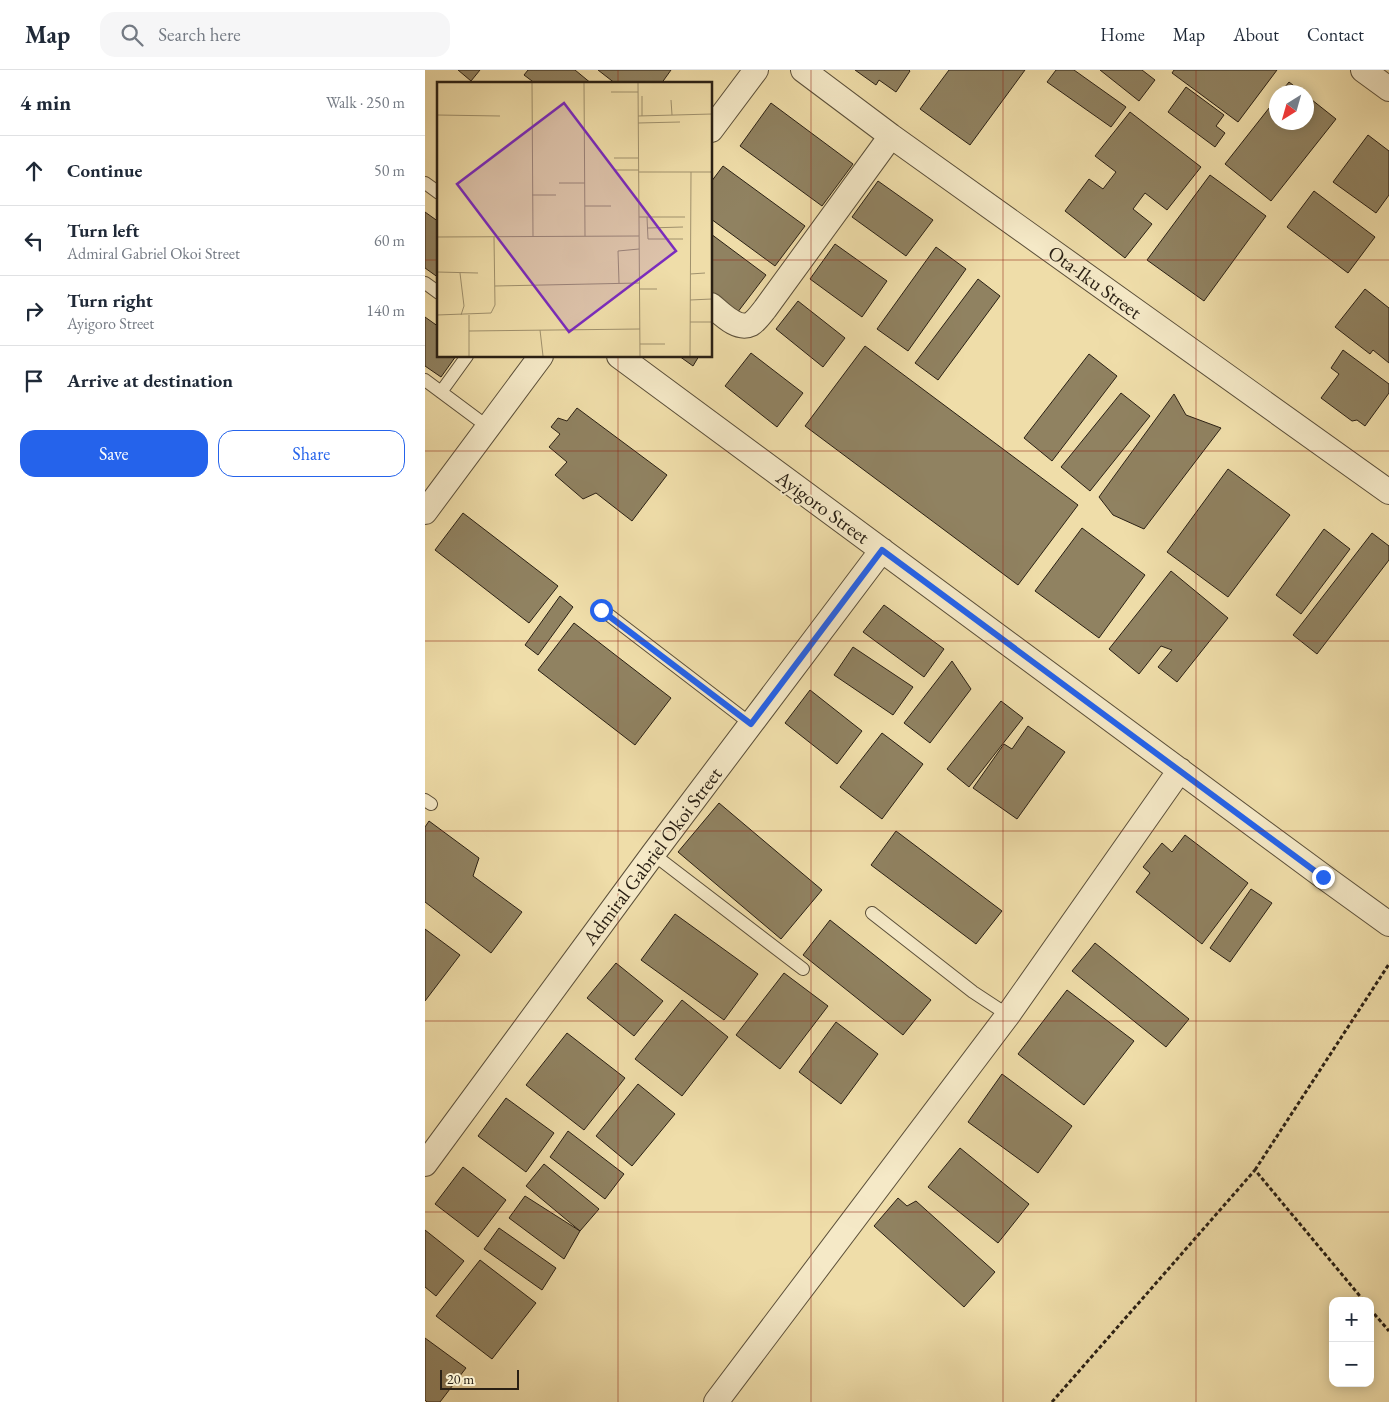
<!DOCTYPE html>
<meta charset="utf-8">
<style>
:root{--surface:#fff;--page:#f6f6f7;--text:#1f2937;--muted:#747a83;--line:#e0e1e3;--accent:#2563eb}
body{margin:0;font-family:"EB Garamond",serif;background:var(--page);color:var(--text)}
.controls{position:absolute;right:15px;bottom:15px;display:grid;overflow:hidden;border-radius:10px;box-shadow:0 2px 12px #0003}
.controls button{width:45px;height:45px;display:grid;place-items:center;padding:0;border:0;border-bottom:1px solid var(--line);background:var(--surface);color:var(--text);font:25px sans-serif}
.compass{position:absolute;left:844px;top:15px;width:45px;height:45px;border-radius:50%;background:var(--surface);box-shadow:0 2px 12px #0003;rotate:217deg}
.scale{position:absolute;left:15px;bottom:12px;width:79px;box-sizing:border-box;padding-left:5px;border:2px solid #2a2014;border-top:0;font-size:14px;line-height:18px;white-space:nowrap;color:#2a2014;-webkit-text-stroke:4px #f5e9c7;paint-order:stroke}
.stop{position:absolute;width:15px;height:15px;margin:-11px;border:4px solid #2563eb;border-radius:50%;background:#fff}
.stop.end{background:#2563eb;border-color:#fff;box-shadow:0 1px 5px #0008}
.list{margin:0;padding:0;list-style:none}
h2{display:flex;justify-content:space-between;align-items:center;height:65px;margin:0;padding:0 20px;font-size:21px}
h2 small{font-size:16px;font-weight:400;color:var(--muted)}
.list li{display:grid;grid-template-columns:32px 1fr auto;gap:15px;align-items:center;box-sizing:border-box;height:70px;padding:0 20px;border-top:1px solid var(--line)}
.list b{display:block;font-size:19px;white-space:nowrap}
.list p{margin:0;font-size:16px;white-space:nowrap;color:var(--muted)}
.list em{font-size:16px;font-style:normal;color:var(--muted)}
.actions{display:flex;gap:10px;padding:15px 20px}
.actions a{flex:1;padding:11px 0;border:1px solid var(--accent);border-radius:15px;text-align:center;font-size:18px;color:var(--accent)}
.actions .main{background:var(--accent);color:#fff}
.icon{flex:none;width:28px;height:28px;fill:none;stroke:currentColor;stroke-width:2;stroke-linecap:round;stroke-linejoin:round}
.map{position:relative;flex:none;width:964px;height:1332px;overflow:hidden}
header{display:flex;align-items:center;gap:30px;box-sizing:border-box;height:70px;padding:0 25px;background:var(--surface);border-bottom:1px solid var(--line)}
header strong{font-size:24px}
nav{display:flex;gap:28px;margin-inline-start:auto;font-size:18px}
.search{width:350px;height:45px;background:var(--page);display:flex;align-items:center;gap:12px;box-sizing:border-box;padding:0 18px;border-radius:15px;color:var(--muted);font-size:19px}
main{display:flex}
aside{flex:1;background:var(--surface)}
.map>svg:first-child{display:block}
.building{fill:#908261;stroke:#2a2014}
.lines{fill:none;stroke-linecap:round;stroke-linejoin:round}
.service-casing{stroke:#5b4f39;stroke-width:14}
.minor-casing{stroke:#5b4f39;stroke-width:26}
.path{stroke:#2a2014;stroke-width:3;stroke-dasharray:4 2.5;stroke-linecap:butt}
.service{stroke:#f5e9c7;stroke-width:12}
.minor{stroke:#f5e9c7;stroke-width:24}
.route{stroke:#2563eb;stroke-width:6}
.grid{fill:none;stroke:#8f2418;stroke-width:1;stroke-opacity:0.55}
.labels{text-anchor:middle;stroke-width:4;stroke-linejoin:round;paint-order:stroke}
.street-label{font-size:20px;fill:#2a2014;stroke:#f5e9c7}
.inset-road{fill:none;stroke:#a0916d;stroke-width:1}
.view{fill:#7b2cbf;fill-opacity:0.15;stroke:#7b2cbf;stroke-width:2.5}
.inset-edge{fill:none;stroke:#2a2014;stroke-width:2.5}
</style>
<header>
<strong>Map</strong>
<div class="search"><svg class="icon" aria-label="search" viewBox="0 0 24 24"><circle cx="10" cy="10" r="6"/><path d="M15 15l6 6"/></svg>Search here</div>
<nav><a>Home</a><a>Map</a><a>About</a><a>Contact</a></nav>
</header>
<main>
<aside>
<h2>4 min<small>Walk · 250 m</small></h2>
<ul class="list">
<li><svg class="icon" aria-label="ahead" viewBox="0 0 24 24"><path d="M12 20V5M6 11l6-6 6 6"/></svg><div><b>Continue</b></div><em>50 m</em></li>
<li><svg class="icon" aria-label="left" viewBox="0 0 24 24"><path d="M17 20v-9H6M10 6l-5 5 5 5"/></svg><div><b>Turn left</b><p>Admiral Gabriel Okoi Street</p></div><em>60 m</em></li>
<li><svg class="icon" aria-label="right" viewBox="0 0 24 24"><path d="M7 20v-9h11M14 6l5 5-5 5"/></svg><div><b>Turn right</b><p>Ayigoro Street</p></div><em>140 m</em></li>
<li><svg class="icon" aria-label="arrive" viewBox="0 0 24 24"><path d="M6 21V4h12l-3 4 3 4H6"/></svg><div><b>Arrive at destination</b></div></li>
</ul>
<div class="actions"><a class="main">Save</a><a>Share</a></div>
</aside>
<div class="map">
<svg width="964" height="1332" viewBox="0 0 964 1332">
<rect width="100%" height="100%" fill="#efdda9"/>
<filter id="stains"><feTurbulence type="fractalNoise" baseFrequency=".004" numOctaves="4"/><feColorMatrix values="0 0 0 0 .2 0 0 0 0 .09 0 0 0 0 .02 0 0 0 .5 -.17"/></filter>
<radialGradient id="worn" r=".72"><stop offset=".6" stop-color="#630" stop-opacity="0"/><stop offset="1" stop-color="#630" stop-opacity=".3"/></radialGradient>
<path class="building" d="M 33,0 L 55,0 L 46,11 Z
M 103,0 L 150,0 L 167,14 L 111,14 L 99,5 Z
M 173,0 L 246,0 L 236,14 L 191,14 Z
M 430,0 L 484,0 L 485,1 L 471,22 L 454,10 L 451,15 Z
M 524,0 L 600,0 L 545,75 L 495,39 Z
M 631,0 L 649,0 L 701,37 L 686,57 L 622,12 Z
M 675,0 L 717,0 L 730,10 L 714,31 Z
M 749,0 L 852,0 L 813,52 L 747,3 Z
M 864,12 L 877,22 L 856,22 Z
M 761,17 L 799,45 L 791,56 L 800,63 L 790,77 L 743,42 Z
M 882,26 L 911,49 L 846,131 L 800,94 L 852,28 L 852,52 L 882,52 Z
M 346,33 L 428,94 L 397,136 L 315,76 Z
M 705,42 L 776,97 L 742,140 L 720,123 L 708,139 L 727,154 L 700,188 L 640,141 L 664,109 L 678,119 L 691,102 L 670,86 Z
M 943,65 L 964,81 L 964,125 L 951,143 L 908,112 Z
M 298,96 L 380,156 L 350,196 L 286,149 L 286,112 Z
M 785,105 L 841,146 L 779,231 L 722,190 Z
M 453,111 L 508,150 L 481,186 L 427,147 Z
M 889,121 L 950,167 L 923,203 L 862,157 Z
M 0,142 L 14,152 L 14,208 L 0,198 Z
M 286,164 L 341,205 L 312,243 L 286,223 Z
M 410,174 L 462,211 L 437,247 L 385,209 Z
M 511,177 L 541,199 L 483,281 L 452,259 Z
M 553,209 L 575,226 L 513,310 L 490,293 Z
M 940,219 L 964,238 L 964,293 L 948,280 L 945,284 L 910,257 Z
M 373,231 L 420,268 L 398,297 L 351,259 Z
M 0,247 L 14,257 L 14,286 L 31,286 L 16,307 L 0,296 Z
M 440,276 L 653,435 L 593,515 L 380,356 Z
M 918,280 L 964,314 L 964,323 L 940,356 L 932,350 L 927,351 L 896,328 L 914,304 L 906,298 Z
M 326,283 L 378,323 L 352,357 L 300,316 Z
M 664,284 L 692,306 L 627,391 L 599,368 Z
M 254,286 L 274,286 L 268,296 Z
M 696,323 L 725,346 L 665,421 L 636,397 Z
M 749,324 L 761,345 L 796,358 L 719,459 L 688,445 L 674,427 Z
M 152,338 L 242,405 L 207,451 L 171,423 L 158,429 L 130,405 L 142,392 L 124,377 L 135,364 L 126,357 L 133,348 L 142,351 Z
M 803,399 L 865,445 L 803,527 L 742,482 Z
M 38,443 L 133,516 L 104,553 L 10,480 Z
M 657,458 L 720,505 L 674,568 L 610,521 Z
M 899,459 L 925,479 L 876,544 L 851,525 Z
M 947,463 L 964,476 L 964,490 L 892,584 L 868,565 Z
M 746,501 L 803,548 L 752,612 L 733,597 L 747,580 L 736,576 L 714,604 L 684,579 Z
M 135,526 L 148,537 L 113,585 L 100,575 Z
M 459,535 L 519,579 L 499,607 L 438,562 Z
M 149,553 L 246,628 L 210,675 L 113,600 Z
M 428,577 L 488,617 L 468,645 L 409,605 Z
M 527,591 L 546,619 L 505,673 L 479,653 Z
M 385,620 L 437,661 L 412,694 L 360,653 Z
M 576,631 L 598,648 L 544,717 L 522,699 Z
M 603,656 L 640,682 L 592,749 L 548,718 L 579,674 L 587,679 Z
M 457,663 L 498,694 L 457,749 L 415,717 Z
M 294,733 L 397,820 L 356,869 L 253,782 Z
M 4,751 L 54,788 L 48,806 L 97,842 L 66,883 L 0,832 L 0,757 Z
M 471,761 L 577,841 L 551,874 L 446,795 Z
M 760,765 L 823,813 L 777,874 L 711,822 L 725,803 L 718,797 L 737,773 L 747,782 Z
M 826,819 L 847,833 L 805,892 L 785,878 Z
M 250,844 L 333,904 L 299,950 L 216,890 Z
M 405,850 L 506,930 L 478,965 L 378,885 Z
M 0,859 L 35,885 L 0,931 Z
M 670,873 L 764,949 L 741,977 L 647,901 Z
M 191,893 L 238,931 L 209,966 L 162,928 Z
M 359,903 L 403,936 L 355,999 L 311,965 Z
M 642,920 L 709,971 L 659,1035 L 593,984 Z
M 257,930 L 303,967 L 257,1026 L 210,989 Z
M 411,952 L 453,984 L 416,1034 L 374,1002 Z
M 142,963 L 200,1008 L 159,1060 L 101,1015 Z
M 577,1004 L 647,1056 L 613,1103 L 543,1052 Z
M 213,1014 L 250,1044 L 207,1096 L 171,1066 Z
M 81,1028 L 129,1063 L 101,1102 L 53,1066 Z
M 143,1061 L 199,1104 L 180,1129 L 125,1087 Z
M 535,1078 L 604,1134 L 573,1173 L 503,1117 Z
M 119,1094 L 174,1139 L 155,1161 L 101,1116 Z
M 38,1097 L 81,1130 L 53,1167 L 10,1134 Z
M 100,1126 L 155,1161 L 139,1189 L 84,1148 Z
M 473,1128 L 482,1136 L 491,1131 L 570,1202 L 539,1237 L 449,1156 Z
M 74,1158 L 131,1198 L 117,1220 L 59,1179 Z
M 0,1160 L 39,1191 L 11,1226 L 0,1217 Z
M 55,1190 L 111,1233 L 67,1289 L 11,1246 Z
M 0,1268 L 41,1298 L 15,1332 L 2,1332 L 0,1330 Z"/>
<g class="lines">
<g class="service-casing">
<path id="service" d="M 0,113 L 14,123
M 0,213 L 14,223
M 0,310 L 63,357
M 16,322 L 42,286
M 176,539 L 326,654
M 0,730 L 6,734
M 228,784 L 378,899
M 447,843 L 548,922 L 583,945"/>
</g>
<g class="minor-casing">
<path id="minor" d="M 378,0 L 466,66 L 964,422
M 938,0 L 964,19
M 286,60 L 331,0
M 286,235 C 296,243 312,261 326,254 C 331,251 336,244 340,239 L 466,66
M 194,286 L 899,807 L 964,854
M 0,442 L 116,286
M 0,1094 L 228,784 L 457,480
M 291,1332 L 583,945 L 755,700"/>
</g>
<path class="path" d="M 830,1100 L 964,894
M 945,1239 L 964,1261
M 627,1332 L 830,1100 L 939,1231"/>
<use href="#service" class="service"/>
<use href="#minor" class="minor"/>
</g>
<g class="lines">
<path class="route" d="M 176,540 L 326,654 L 457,480 L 898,807"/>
</g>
<path class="grid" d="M 193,0 L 193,14M 386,0 L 386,1332M 578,0 L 578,1332M 771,0 L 771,1332M 0,190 L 14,190M 286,190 L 964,190M 193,286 L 193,1332M 0,381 L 964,381M 0,571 L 964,571M 0,761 L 964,761M 0,951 L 964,951M 0,1142 L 964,1142"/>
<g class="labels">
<g class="street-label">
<text transform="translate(670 212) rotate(36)" y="7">Ota-Iku Street</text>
<text transform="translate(398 437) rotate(36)" y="7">Ayigoro Street</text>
<text transform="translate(227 786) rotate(-53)" y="7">Admiral Gabriel Okoi Street</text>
</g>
</g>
<g transform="translate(12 12)">
<rect width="275" height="275" fill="#efdda9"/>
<path class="inset-road" d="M 95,1 L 96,155M 147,1 L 148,154M 201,1 L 203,274M 174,10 L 201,10M 205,14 L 205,34M 234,18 L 235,33M 0,33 L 63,34M 201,34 L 275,32M 201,41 L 243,40M 177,76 L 202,76M 177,88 L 202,88M 202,90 L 275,90M 122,101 L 148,101M 95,113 L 119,113M 148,124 L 174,124M 202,135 L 248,135M 210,135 L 211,157 L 246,157M 211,146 L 246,145M 0,155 L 202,154M 0,190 L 41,191M 23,191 L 27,224 L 24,233M 253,192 L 268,191M 182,201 L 181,169 L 202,167M 58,204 L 202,201M 202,207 L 220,207M 253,218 L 275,217M 0,233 L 54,231 L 58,223 L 57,155M 253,240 L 275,240M 103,248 L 106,274M 32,249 L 203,247M 203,262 L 228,262M 32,274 L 32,233M 253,274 L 254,90"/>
<path class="view" d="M 127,21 L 239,169 L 132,250 L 20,102 Z"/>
<rect width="275" height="275" class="inset-edge"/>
</g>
<rect width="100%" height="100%" filter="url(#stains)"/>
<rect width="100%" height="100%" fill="url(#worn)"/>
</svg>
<div class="controls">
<button>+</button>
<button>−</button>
</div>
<svg class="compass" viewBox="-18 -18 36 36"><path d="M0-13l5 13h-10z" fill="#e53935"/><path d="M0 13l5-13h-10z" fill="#747a83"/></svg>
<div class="scale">20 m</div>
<div class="stop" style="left:176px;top:540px"></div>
<div class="stop end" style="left:898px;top:807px"></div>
</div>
</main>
